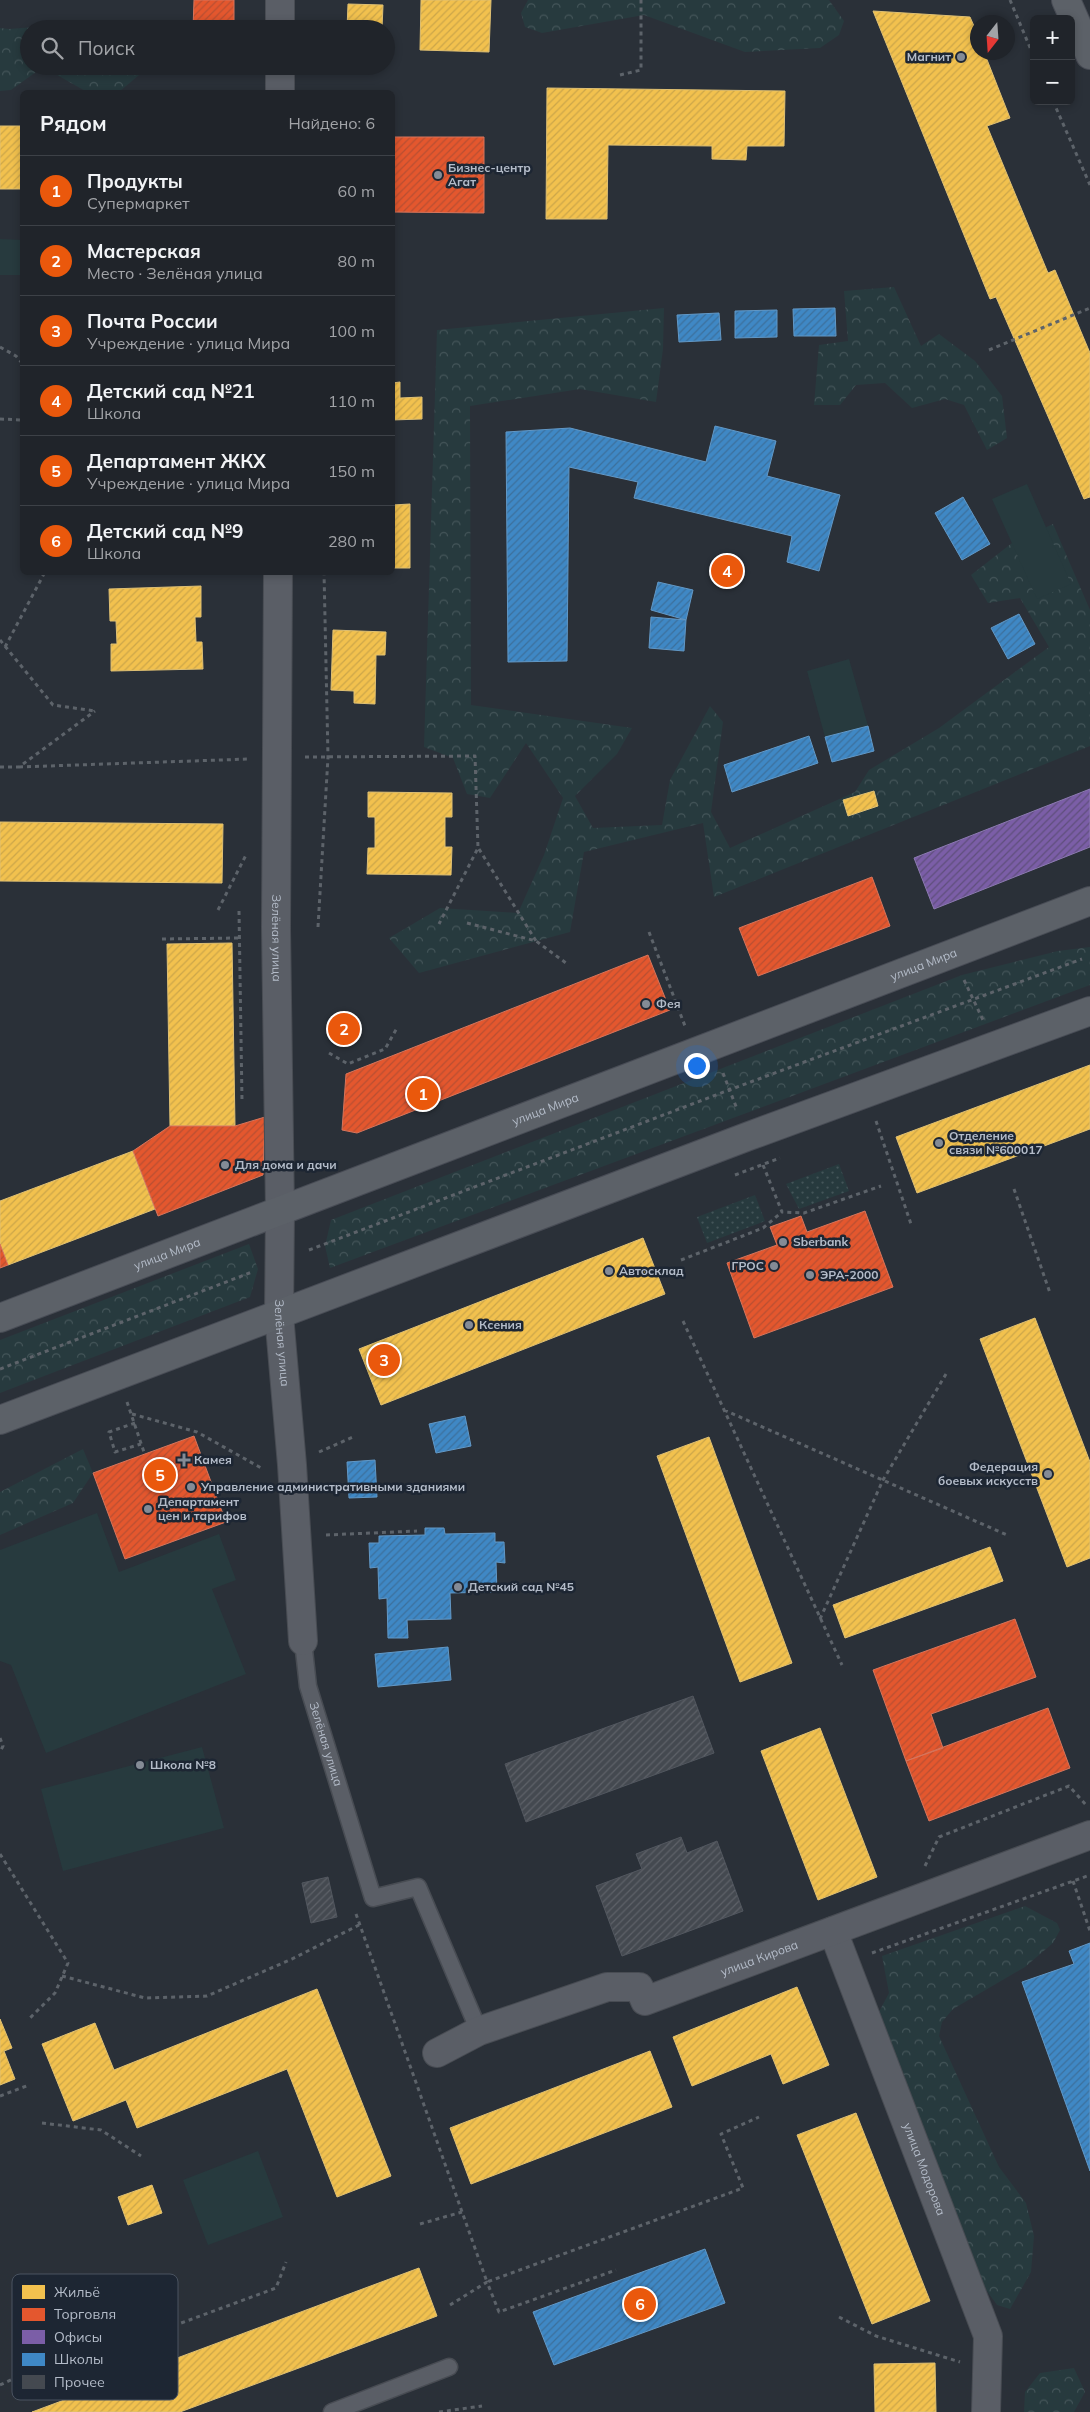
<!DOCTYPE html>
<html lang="ru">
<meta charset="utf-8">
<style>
:root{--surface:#20242a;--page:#2d3036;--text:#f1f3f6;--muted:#a2a4a8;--line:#3d4147;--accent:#ea580c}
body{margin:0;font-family:Mulish,sans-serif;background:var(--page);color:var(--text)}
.controls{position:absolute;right:15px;top:15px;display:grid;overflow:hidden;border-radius:8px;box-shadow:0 2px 8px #0003}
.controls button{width:45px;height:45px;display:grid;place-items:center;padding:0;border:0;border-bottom:1px solid var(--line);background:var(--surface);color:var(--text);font:25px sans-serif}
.compass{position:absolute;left:970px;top:15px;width:45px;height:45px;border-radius:50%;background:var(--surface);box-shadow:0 2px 8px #0003;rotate:197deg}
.you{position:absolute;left:696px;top:1065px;width:18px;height:18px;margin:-12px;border:4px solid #fff;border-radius:50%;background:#1a73e8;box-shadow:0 0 0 8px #1a73e833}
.badge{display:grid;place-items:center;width:32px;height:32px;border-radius:50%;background:var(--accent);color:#fff;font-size:16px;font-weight:700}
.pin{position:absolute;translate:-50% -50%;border:2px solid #fff;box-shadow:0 1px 5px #0006}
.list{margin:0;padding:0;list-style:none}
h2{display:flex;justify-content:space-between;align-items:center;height:65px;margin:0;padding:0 20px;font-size:21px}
h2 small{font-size:16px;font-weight:400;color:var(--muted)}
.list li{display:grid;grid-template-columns:32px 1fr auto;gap:15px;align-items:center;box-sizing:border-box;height:70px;padding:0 20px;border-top:1px solid var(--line)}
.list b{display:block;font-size:19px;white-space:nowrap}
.list p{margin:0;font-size:16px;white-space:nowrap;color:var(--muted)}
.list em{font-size:16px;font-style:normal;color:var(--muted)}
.icon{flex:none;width:28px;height:28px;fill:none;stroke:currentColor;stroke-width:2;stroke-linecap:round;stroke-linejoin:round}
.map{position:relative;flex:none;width:1090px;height:2412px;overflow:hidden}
.search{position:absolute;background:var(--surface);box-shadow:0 2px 8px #0003;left:20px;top:20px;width:375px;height:55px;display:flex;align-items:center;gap:12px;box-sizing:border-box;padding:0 18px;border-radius:28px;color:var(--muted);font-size:19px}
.panel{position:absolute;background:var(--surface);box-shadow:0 2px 8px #0003;left:20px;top:90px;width:375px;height:485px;border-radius:8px}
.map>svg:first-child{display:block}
.grass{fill:url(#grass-dots)}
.forest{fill:url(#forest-crowns);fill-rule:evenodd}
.green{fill:#273a3e}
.homes{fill:url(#homes-hatch);stroke:#dfc073}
.shops{fill:url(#shops-hatch);stroke:#d6755c}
.offices{fill:url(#offices-hatch);stroke:#8c7ab1}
.schools{fill:url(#schools-hatch);stroke:#6298c6}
.building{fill:url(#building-hatch);stroke:#52575f}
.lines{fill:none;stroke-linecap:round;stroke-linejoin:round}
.lane-casing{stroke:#484c53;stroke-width:19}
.street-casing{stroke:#484c53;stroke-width:30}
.primary-casing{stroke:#484c55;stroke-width:30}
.path{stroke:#5d636a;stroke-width:3;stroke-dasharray:4 4;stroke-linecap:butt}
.lane{stroke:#5a5e66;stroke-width:16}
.street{stroke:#5a5e66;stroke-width:28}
.primary{stroke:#5c6168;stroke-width:28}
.poi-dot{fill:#848b96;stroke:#1d2633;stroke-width:2}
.labels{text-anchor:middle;stroke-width:5;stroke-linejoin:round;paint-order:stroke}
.poi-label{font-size:12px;font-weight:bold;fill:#b4bcc9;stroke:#1d2633;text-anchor:start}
.street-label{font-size:12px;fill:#b4bcc9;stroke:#1d2633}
.key{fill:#1d2633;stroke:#4a5360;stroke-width:1}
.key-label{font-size:14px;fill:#b4bcc9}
</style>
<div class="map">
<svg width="1090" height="2412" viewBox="0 0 1090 2412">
<defs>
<pattern id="grass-dots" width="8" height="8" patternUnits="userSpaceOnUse" patternTransform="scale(1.25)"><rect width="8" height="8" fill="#273a3e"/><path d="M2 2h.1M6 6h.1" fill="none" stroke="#445559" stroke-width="1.8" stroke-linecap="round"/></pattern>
<pattern id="forest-crowns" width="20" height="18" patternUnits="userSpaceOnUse" patternTransform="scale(1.25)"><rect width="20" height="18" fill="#273a3e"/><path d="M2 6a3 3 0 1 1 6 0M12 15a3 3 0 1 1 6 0" fill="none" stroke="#445559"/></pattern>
<pattern id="homes-hatch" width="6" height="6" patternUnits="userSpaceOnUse" patternTransform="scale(1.25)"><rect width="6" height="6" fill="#f2c14e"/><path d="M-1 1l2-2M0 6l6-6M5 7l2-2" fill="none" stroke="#cca64a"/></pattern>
<pattern id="shops-hatch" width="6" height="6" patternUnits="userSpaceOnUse" patternTransform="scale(1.25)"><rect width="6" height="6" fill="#e4572e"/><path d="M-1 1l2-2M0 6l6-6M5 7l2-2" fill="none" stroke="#b84f32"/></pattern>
<pattern id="offices-hatch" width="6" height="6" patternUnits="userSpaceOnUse" patternTransform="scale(1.25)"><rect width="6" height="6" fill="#7b5ea7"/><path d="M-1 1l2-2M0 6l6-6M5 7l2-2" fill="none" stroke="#5f4f7c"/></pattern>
<pattern id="schools-hatch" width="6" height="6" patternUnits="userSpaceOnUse" patternTransform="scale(1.25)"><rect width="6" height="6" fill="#3f88c5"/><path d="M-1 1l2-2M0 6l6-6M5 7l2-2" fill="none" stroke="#3c709c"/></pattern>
<pattern id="building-hatch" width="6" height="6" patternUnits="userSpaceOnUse" patternTransform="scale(1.25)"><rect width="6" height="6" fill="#444950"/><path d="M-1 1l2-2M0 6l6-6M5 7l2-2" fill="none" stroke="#5d6168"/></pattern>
</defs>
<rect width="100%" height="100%" fill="#2a3038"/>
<path class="grass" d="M 839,1164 L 849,1191 L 799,1209 L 786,1184 Z
M 755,1195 L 765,1221 L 707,1243 L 697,1217 Z"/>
<path class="forest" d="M 528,0 L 829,0 L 844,21 L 839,35 L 820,48 L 745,52 L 644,15 L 542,33 L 525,27 L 521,13 Z
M 60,25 L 114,29 L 29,29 L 29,66 L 142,66 L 145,70 L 119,92 L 87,92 L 43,67 L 11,90 L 0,91 L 0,28 L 9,29 Z
M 894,287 L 921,346 L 939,334 L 975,361 L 1002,396 L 1007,438 L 987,450 L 964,405 L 945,399 L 912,408 L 885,383 L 856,385 L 840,405 L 814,405 L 819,345 L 848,341 L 844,291 Z
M 664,308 L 663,349 L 656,402 L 580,389 L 470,406 L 471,705 L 632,728 L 617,754 L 575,796 L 593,828 L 662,825 L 670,780 L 710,706 L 723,722 L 711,812 L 730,848 L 855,792 L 869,770 L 939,728 L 1049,647 L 1020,598 L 988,603 L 971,575 L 1012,543 L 1053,524 L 1090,610 L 1090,746 L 714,897 L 703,823 L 584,852 L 570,932 L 419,973 L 389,938 L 440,908 L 518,913 L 544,855 L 563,798 L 526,743 L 490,798 L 467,794 L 453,758 L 424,747 L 437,330 ZM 873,791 L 878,806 L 848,816 L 843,800 Z
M 1090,947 L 1090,985 L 330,1268 L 325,1246 L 331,1220 L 962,975 L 1058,951 Z
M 249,1244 L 258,1269 L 250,1297 L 0,1393 L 0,1340 Z
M 83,1449 L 93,1473 L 73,1503 L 0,1535 L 0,1492 Z
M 1025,1906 L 1057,1923 L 1060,1930 L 1053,1943 L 1025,1967 L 953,2009 L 942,2022 L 939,2036 L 999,2167 L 1026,2203 L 1034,2236 L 1031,2272 L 1010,2309 L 997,2305 L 974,2273 L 873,2023 L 889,1993 L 882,1956 Z
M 1074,2368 L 1085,2392 L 1074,2412 L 1024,2412 L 1025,2392 L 1040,2373 Z"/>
<path class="green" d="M 0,239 L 22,240 L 22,275 L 0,275 Z
M 1027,484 L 1071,584 L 1037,599 L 992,499 Z
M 849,659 L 868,726 L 825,737 L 807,671 Z
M 97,1513 L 119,1572 L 219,1534 L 236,1580 L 212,1589 L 246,1674 L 46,1753 L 11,1665 L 0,1661 L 0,1550 Z
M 202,1747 L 224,1828 L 63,1871 L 41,1789 Z
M 258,2151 L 283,2217 L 208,2245 L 183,2180 Z"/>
<path class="homes" d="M 421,0 L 491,0 L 489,52 L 420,50 Z
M 348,4 L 383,5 L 382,29 L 347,29 Z
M 873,11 L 970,17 L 978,35 L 978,52 L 984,52 L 1010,118 L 987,126 L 1048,273 L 1055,270 L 1090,353 L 1090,497 L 1084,499 L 996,297 L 990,299 Z
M 346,66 L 380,66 L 380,69 Z
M 547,88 L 785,91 L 784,146 L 747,146 L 746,160 L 712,159 L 712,146 L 608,145 L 607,219 L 546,219 Z
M 0,126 L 22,126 L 22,189 L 0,189 Z
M 400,382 L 400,398 L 422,397 L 422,419 L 392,420 L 392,383 Z
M 410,504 L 410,568 L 392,568 L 392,505 Z
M 201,586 L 201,617 L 195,617 L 196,642 L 202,642 L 203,669 L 111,671 L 111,644 L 117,644 L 116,621 L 110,621 L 109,589 Z
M 333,630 L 386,632 L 385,655 L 376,655 L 375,704 L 354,703 L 354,691 L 331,690 Z
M 874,791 L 878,806 L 848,816 L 843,800 Z
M 368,792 L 452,793 L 452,817 L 445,817 L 445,847 L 452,847 L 451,875 L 367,874 L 368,848 L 375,848 L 375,817 L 368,817 Z
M 0,822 L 223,824 L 222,883 L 0,881 Z
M 232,943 L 235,1126 L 170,1126 L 167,944 Z
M 349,1018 L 355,1034 L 339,1039 L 333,1024 Z
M 1090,1065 L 1090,1129 L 917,1193 L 896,1137 Z
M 133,1151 L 155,1209 L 8,1265 L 0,1244 L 0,1201 Z
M 643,1238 L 665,1294 L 381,1405 L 359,1349 Z
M 1035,1318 L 1090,1462 L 1090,1558 L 1067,1567 L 980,1339 Z
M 709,1437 L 792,1663 L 740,1682 L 657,1456 Z
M 990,1547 L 1003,1581 L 845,1638 L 833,1605 Z
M 820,1728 L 877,1877 L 818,1900 L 761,1751 Z
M 797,1987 L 829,2065 L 783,2084 L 771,2054 L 692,2086 L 673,2037 Z
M 317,1989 L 391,2176 L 337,2197 L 287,2069 L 137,2128 L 126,2100 L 73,2121 L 42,2044 L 95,2023 L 114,2070 Z
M 0,2019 L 12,2048 L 4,2051 L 15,2079 L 0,2085 Z
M 650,2051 L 672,2107 L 471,2184 L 450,2128 Z
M 856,2113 L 930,2301 L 872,2324 L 797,2135 Z
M 152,2185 L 162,2213 L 128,2225 L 118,2197 Z
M 419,2268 L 437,2316 L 307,2365 L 180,2412 L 32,2412 Z
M 935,2363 L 936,2412 L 875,2412 L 874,2364 Z"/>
<path class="shops" d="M 194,0 L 234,0 L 234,29 L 193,29 Z
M 392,137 L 484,137 L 484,213 L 392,212 Z
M 872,877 L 890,926 L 758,976 L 739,928 Z
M 648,955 L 670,1010 L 357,1133 L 342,1130 L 346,1074 Z
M 265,1117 L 263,1175 L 158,1216 L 133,1151 L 170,1126 L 235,1126 Z
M 865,1211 L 893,1287 L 754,1338 L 727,1263 L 777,1245 L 770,1227 L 801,1216 L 807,1232 Z
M 0,1244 L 8,1265 L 0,1268 Z
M 194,1436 L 226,1522 L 125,1559 L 93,1473 Z
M 1015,1619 L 1036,1677 L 931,1714 L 943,1748 L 906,1761 L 873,1670 Z
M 1048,1708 L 1070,1768 L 929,1821 L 906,1761 Z"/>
<path class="offices" d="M 1090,789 L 1090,847 L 934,909 L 914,858 Z"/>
<path class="schools" d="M 835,308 L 836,336 L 794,336 L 793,309 Z
M 777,310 L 777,337 L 735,338 L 735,311 Z
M 719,313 L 721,340 L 679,342 L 677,315 Z
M 715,426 L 776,441 L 767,476 L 840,495 L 819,571 L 787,562 L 792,536 L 634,498 L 638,482 L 569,467 L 567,661 L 508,662 L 506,432 L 570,428 L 706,462 Z
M 963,497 L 990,544 L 962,560 L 935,513 Z
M 658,582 L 693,590 L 686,620 L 651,610 Z
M 1019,614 L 1035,644 L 1008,659 L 991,628 Z
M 651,617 L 686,620 L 684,651 L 649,648 Z
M 868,726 L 874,751 L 832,762 L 825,737 Z
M 809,736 L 818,763 L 732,792 L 724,765 Z
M 465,1416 L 471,1446 L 436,1453 L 429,1424 Z
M 375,1460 L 377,1497 L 349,1498 L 347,1462 Z
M 425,1528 L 444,1528 L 445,1534 L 495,1533 L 495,1542 L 504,1542 L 505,1563 L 496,1562 L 497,1592 L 450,1593 L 451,1619 L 407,1620 L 408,1638 L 388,1638 L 387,1598 L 379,1599 L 378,1567 L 370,1568 L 369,1543 L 379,1543 L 379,1536 L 425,1535 Z
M 448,1647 L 451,1680 L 378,1687 L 375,1654 Z
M 1090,1943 L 1090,2171 L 1022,1982 L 1074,1964 L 1069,1951 Z
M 705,2249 L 725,2303 L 554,2365 L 533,2312 Z"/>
<path class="building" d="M 693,1696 L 714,1753 L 526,1822 L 505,1764 Z
M 681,1837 L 687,1853 L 717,1841 L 743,1911 L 622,1956 L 596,1886 L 642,1869 L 636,1854 Z
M 328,1877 L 337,1917 L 311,1923 L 302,1883 Z"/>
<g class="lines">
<g class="lane-casing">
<g id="lane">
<path id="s1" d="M 303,1641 L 308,1686 L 373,1898 L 418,1887 L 479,2031"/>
<path d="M 332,2412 L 449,2367"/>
</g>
</g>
<g class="street-casing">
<g id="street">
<path d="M 280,29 L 280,0"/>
<path d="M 280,92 L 280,66"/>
<path id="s2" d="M 278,572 L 276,928 L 280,1211 L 279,1315 L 292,1465 L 303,1641"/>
<path id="s3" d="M 833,1931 L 988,2336 L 986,2412"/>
<path id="s4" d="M 437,2053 L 479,2031 L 607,1987 L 639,1987 L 645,2001 L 1090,1835"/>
</g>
</g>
<g class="primary-casing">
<g id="primary">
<path d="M 1066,0 L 1090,55"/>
<path id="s5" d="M 0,1318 L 1090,901"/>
<path d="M 0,1420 L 749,1136 L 1090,1011"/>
</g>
</g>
<path class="path" d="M 1010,0 L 1034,57
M 620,75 L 641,70 L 641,0
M 1053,101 L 1090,185
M 0,347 L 16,356 L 22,363
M 989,350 L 1090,308
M 0,419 L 22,420
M 0,640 L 53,705 L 95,711
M 5,647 L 45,572
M 305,757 L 475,756 L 478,848 L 439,924
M 0,767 L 19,767 L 95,711
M 19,767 L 249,759
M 479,849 L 536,941
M 218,910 L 246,855
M 239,911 L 242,1101
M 467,923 L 536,941 L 566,963
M 318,927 L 328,757 L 324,572
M 649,932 L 685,1026
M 162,939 L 239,938
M 964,980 L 983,1020
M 329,1053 L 348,1064 L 385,1049 L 397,1028
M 723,1073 L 737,1109
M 876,1121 L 912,1227
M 763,1165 L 782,1212 L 804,1213 L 881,1186
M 735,1175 L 780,1158
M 1014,1189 L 1050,1293
M 309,1250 L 729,1090 L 1082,959
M 681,1260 L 763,1228 L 782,1212
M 683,1321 L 842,1665
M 0,1369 L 252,1272
M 127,1402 L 145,1455
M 724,1410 L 1007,1535
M 132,1414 L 197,1432 L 263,1469
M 135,1423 L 109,1432 L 115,1452 L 141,1444
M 319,1452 L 353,1437
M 326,1535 L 417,1531
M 820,1619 L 883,1480 L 946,1374
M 0,1738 L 3,1746 L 0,1752
M 0,1854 L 68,1963 L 55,1993 L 28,2020
M 925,1866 L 939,1837 L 1069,1786 L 1087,1806
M 1073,1881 L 1090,1931
M 356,1914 L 487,2282 L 743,2188 L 721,2134 L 759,2117
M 872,1953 L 1090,1875
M 62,1976 L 145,1998 L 207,1996 L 292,1959 L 359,1925
M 0,2096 L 29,2085
M 42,2123 L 101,2130 L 141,2156
M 420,2224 L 462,2212
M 450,2305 L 487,2282 L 499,2312 L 616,2270
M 839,2317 L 876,2336 L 960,2362
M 0,2385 L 13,2379 L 43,2374 L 276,2288 L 286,2262
M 439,2412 L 482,2406"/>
<use href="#lane" class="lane"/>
<use href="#street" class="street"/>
<use href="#primary" class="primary"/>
</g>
<g class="poi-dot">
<circle cx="961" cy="57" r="5"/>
<circle cx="438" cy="175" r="5"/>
<circle cx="646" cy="1004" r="5"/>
<circle cx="939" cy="1143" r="5"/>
<circle cx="225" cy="1165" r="5"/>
<circle cx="783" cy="1242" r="5"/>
<circle cx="774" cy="1266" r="5"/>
<circle cx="609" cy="1271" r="5"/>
<circle cx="810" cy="1275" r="5"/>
<circle cx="469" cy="1325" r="5"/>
<path d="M181.5 1452.5h5v5h5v5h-5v5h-5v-5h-5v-5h5z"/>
<circle cx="1048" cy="1474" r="5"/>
<circle cx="191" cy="1487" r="5"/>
<circle cx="148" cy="1509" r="5"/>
<circle cx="458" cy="1587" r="5"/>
<circle cx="140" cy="1765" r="5"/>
</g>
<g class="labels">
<g class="poi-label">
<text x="951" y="61" text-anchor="end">Магнит</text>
<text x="448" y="172">Бизнес-центр<tspan x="448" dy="14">Агат</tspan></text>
<text x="656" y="1008">Фея</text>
<text x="949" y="1140">Отделение<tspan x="949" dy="14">связи №600017</tspan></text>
<text x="235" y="1169">Для дома и дачи</text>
<text x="793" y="1246">Sberbank</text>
<text x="764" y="1270" text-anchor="end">ГРОС</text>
<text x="619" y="1275">Автосклад</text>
<text x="820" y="1279">ЭРА-2000</text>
<text x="479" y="1329">Ксения</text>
<text x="194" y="1464">Камея</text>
<text x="1038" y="1471" text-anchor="end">Федерация<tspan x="1038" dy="14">боевых искусств</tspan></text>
<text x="201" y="1491">Управление административными зданиями</text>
<text x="158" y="1506">Департамент<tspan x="158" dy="14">цен и тарифов</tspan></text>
<text x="468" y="1591">Детский сад №45</text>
<text x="150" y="1769">Школа №8</text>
</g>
<g class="street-label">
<text dy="4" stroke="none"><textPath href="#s2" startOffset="366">Зелёная улица</textPath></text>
<text dy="4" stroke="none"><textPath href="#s5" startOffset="989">улица Мира</textPath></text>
<text dy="4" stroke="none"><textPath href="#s5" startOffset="584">улица Мира</textPath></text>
<text dy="4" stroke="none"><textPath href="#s5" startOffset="179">улица Мира</textPath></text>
<text dy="4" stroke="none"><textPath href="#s2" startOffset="771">Зелёная улица</textPath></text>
<text dy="4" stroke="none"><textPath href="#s1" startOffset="106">Зелёная улица</textPath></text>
<text dy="4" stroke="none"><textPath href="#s4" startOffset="352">улица Кирова</textPath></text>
<text dy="4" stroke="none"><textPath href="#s3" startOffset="255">улица Модорова</textPath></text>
</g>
</g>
<rect x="12" y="2274" width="166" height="126" rx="8" class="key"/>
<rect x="22" y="2285" width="23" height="14" fill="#f2c14e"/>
<rect x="22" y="2308" width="23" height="13" fill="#e4572e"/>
<rect x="22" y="2330" width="23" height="14" fill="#7b5ea7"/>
<rect x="22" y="2353" width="23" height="13" fill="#3f88c5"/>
<rect x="22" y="2375" width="23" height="14" fill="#444950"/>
<g class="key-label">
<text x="54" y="2297">Жильё</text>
<text x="54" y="2319">Торговля</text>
<text x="54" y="2342">Офисы</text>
<text x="54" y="2364">Школы</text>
<text x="54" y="2387">Прочее</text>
</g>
</svg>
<div class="controls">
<button>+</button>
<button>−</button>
</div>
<svg class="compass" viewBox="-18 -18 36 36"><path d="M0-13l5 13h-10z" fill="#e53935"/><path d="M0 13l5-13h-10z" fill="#a2a4a8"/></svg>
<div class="you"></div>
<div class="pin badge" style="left:423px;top:1094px">1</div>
<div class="pin badge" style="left:344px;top:1029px">2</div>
<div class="pin badge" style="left:384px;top:1360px">3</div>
<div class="pin badge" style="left:727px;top:571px">4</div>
<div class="pin badge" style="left:160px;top:1475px">5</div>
<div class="pin badge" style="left:640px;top:2304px">6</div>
<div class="search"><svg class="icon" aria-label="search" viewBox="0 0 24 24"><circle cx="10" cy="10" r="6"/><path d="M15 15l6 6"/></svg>Поиск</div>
<section class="panel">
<h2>Рядом<small>Найдено: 6</small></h2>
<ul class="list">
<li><span class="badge">1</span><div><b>Продукты</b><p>Супермаркет</p></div><em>60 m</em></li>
<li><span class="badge">2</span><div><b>Мастерская</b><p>Место · Зелёная улица</p></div><em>80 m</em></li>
<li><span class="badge">3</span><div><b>Почта России</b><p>Учреждение · улица Мира</p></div><em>100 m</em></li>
<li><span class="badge">4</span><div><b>Детский сад №21</b><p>Школа</p></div><em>110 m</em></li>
<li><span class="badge">5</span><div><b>Департамент ЖКХ</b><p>Учреждение · улица Мира</p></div><em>150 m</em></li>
<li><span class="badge">6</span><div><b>Детский сад №9</b><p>Школа</p></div><em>280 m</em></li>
</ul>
</section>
</div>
